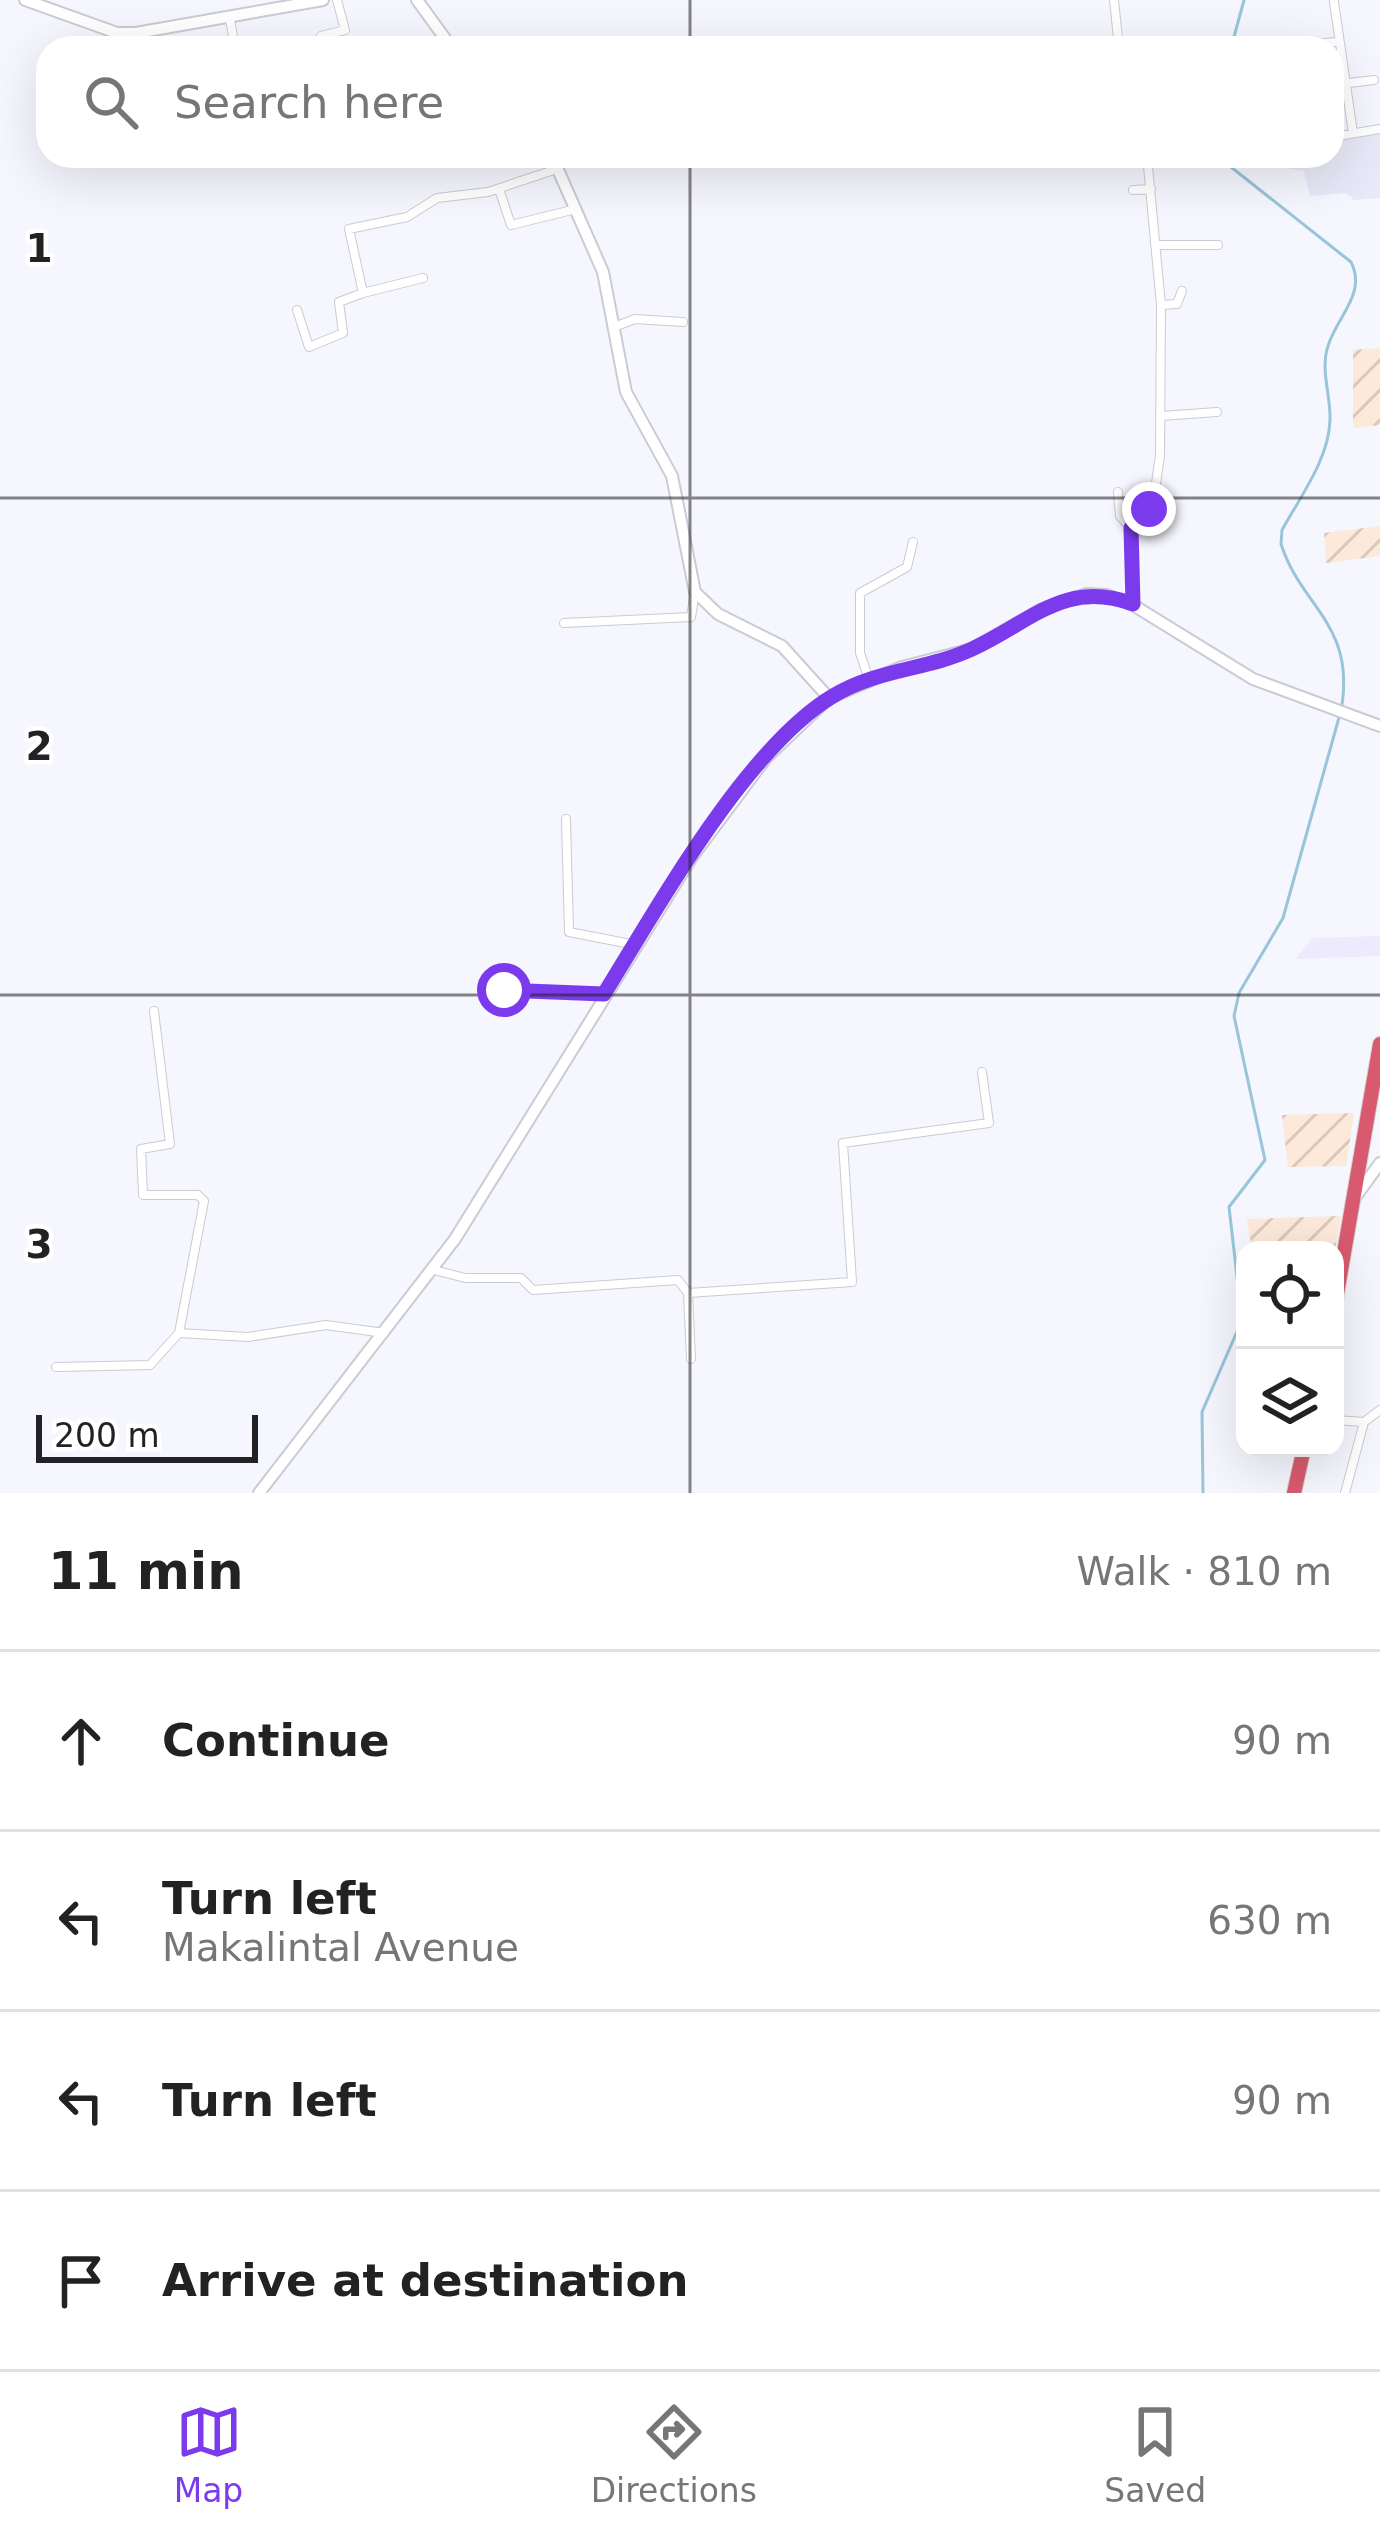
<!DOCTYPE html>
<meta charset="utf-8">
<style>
:root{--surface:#fff;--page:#f2f2f2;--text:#222;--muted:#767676;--line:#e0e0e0;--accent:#7c3aed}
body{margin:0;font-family:"DejaVu Sans",sans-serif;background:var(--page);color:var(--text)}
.controls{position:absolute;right:36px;bottom:36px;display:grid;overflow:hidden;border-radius:24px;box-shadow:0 12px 48px #0002}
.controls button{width:108px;height:108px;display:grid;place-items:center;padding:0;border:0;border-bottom:3px solid var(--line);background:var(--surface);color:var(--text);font:60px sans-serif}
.scale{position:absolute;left:36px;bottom:30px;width:222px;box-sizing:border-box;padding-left:12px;border:6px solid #222225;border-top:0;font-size:33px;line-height:42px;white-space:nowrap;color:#222225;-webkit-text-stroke:9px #fff;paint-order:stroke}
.stop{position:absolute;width:36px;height:36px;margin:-27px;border:9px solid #7c3aed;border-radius:50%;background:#fff}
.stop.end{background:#7c3aed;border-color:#fff;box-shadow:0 3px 12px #0008}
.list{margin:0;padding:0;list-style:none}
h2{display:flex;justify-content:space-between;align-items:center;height:156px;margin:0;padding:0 48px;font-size:51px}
h2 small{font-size:39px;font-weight:400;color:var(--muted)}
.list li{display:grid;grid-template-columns:78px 1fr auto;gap:36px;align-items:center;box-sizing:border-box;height:180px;padding:0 48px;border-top:3px solid var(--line)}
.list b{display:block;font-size:45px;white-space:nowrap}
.list p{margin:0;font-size:39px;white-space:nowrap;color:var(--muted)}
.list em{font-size:39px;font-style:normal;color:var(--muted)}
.icon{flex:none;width:66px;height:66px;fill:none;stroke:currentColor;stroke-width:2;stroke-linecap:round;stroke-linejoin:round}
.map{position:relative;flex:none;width:1380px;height:1493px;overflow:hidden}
.search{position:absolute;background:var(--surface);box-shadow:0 12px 48px #0002;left:36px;right:36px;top:36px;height:132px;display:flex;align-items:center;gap:30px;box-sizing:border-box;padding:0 42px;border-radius:36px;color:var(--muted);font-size:45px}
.sheet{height:876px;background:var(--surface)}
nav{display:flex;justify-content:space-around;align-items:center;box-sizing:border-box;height:168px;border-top:3px solid var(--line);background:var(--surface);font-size:33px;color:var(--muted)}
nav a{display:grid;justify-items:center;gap:6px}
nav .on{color:var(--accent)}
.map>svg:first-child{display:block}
.commercial{fill:#eceafc}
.industrial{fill:url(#industrial-furrows)}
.built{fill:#e7e9f8}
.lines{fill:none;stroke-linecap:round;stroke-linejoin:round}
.stream{stroke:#98c5d8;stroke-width:3}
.street-casing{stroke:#cacbd3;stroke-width:10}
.secondary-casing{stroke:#cacbd3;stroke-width:14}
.highway-casing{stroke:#d3d3d3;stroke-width:16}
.street{stroke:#fff;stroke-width:8}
.secondary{stroke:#fff;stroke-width:10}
.highway{stroke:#d85a6e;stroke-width:14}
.route{stroke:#7c3aed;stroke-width:15}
.grid{fill:none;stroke:#222225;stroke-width:3;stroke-opacity:0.55}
.grid-label{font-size:39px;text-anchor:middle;font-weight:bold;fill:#222225;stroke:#fff;stroke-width:9;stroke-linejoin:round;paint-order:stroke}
</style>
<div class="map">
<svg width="1380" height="1493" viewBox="0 0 1380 1493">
<defs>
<pattern id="industrial-furrows" width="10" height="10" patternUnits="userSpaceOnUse" patternTransform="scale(3)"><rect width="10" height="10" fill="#fce9d9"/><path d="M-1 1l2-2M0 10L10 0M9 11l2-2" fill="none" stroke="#d8c8ba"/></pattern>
</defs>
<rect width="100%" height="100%" fill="#f5f6fe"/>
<path class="commercial" d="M 1380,936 L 1380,956 L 1295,959 L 1313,938 Z"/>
<path class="industrial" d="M 1380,348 L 1380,425 L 1353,428 L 1353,350 Z
M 1380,526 L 1380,556 L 1326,563 L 1324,533 Z
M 1354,1113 L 1346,1166 L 1288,1167 L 1282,1115 Z
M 1341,1216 L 1335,1250 L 1252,1250 L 1247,1219 Z"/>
<path class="built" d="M 1332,117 L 1338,139 L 1380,132 L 1380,198 L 1354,200 L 1346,193 L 1310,196 L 1304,171 L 1284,168 L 1280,158 L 1253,162 L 1248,156 L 1332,156 Z"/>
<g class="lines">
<path class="stream" d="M 1231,48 L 1244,0
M 1217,156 L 1351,262 C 1367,294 1337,316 1328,346 C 1320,370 1331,396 1330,420 C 1329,459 1300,497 1282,530 L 1281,544 C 1301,607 1354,623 1342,705
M 1203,1493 L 1202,1412 L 1242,1320 L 1229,1207 L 1265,1160 L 1234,1016 L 1239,993 L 1283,918 L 1340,714"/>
<g class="street-casing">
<path id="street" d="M 1114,0 L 1119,48
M 1334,2 L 1353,133
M 230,19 L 235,48
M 1324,43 L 1336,42
M 324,48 L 321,36 L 345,30 L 337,0
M 1349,83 L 1374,80
M 1332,137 L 1380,129
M 499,189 L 511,225 L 576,209
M 1133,190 L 1151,189
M 1155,245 L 1218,245
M 363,293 L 423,278
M 1161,305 L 1177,304 L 1182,291
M 297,310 L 309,347 L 343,333 L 339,302 L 363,293 L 349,229 L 407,217 L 437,198 L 488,192 L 557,169
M 614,327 L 635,319 L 683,322
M 1161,416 L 1217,412
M 1118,492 L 1120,516 L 1131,528
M 1133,605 L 1131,528 L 1135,518 L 1153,505 L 1160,455 L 1161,305 L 1147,156
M 564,623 L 691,617 L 695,592
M 869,679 L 860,653 L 860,593 L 907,567 L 913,542
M 566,819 L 569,932 L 636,945
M 504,990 L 604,994
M 154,1011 L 170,1144 L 141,1149 L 143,1195 L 198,1195 L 204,1201 L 179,1333 L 248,1337 L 326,1325 L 384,1333
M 434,1270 L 465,1278 L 521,1278 L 533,1290 L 678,1280 L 688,1293 L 691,1359
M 688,1293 L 852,1282 L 843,1143 L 989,1123 L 982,1072
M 56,1367 L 150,1365 L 179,1333
M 1335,1420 L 1364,1422 L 1380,1410
M 1345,1493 L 1364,1422"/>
</g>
<g class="secondary-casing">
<path id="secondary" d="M 25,0 L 117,33 L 136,33 L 323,0
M 417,0 L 452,48
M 552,156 L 603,272 L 626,392 L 672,476 L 695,592 L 718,614 L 782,646 L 829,698
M 1354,1199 L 1380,1163
M 259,1493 L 455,1239 L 692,857 L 766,758 L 829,698 L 902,667 L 972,649 L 1040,610 L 1087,594 L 1107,595 L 1133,605 L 1253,679 L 1380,726"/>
</g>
<g class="highway-casing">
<path id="highway" d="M 1335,1305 L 1380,1044
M 1294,1493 L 1304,1448"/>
</g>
<use href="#street" class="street"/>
<use href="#secondary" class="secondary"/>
<use href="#highway" class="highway"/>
</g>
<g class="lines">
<path class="route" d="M 504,990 L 604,994 C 658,907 746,748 833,696 C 877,669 927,670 972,649 C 1031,622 1065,579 1133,604 L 1131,528 L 1149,509"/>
</g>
<path class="grid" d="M 690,0 L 690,48M 690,156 L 690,1493M 0,498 L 1380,498M 0,995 L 1380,995"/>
<g class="grid-label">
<text x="39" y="262">1</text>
<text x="39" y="760">2</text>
<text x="39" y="1258">3</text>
</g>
</svg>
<div class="controls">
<button><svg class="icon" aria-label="locate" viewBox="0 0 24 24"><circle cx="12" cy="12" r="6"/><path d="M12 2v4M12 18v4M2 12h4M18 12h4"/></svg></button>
<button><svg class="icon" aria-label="layers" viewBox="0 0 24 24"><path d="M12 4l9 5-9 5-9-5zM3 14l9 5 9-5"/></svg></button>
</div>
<div class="scale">200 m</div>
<div class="stop" style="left:504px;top:990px"></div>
<div class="stop end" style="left:1149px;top:509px"></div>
<div class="search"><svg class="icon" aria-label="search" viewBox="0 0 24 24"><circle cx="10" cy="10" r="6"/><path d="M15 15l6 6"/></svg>Search here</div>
</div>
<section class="sheet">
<h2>11 min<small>Walk · 810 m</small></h2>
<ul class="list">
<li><svg class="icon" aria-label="ahead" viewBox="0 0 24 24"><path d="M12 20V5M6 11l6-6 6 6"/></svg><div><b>Continue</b></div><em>90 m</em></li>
<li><svg class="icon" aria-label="left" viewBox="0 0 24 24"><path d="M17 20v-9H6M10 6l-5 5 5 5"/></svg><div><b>Turn left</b><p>Makalintal Avenue</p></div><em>630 m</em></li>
<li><svg class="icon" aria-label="left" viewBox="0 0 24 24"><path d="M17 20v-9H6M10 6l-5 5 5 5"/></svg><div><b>Turn left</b></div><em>90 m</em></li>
<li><svg class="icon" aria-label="arrive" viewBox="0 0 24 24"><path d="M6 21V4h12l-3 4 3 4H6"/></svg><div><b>Arrive at destination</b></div></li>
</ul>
</section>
<nav>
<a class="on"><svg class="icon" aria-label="map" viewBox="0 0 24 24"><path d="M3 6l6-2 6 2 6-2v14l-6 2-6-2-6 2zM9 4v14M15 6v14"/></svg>Map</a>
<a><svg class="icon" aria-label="directions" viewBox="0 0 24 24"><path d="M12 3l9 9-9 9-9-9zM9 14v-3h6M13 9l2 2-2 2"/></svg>Directions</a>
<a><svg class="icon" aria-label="saved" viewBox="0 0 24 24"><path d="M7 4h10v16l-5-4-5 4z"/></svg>Saved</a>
</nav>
